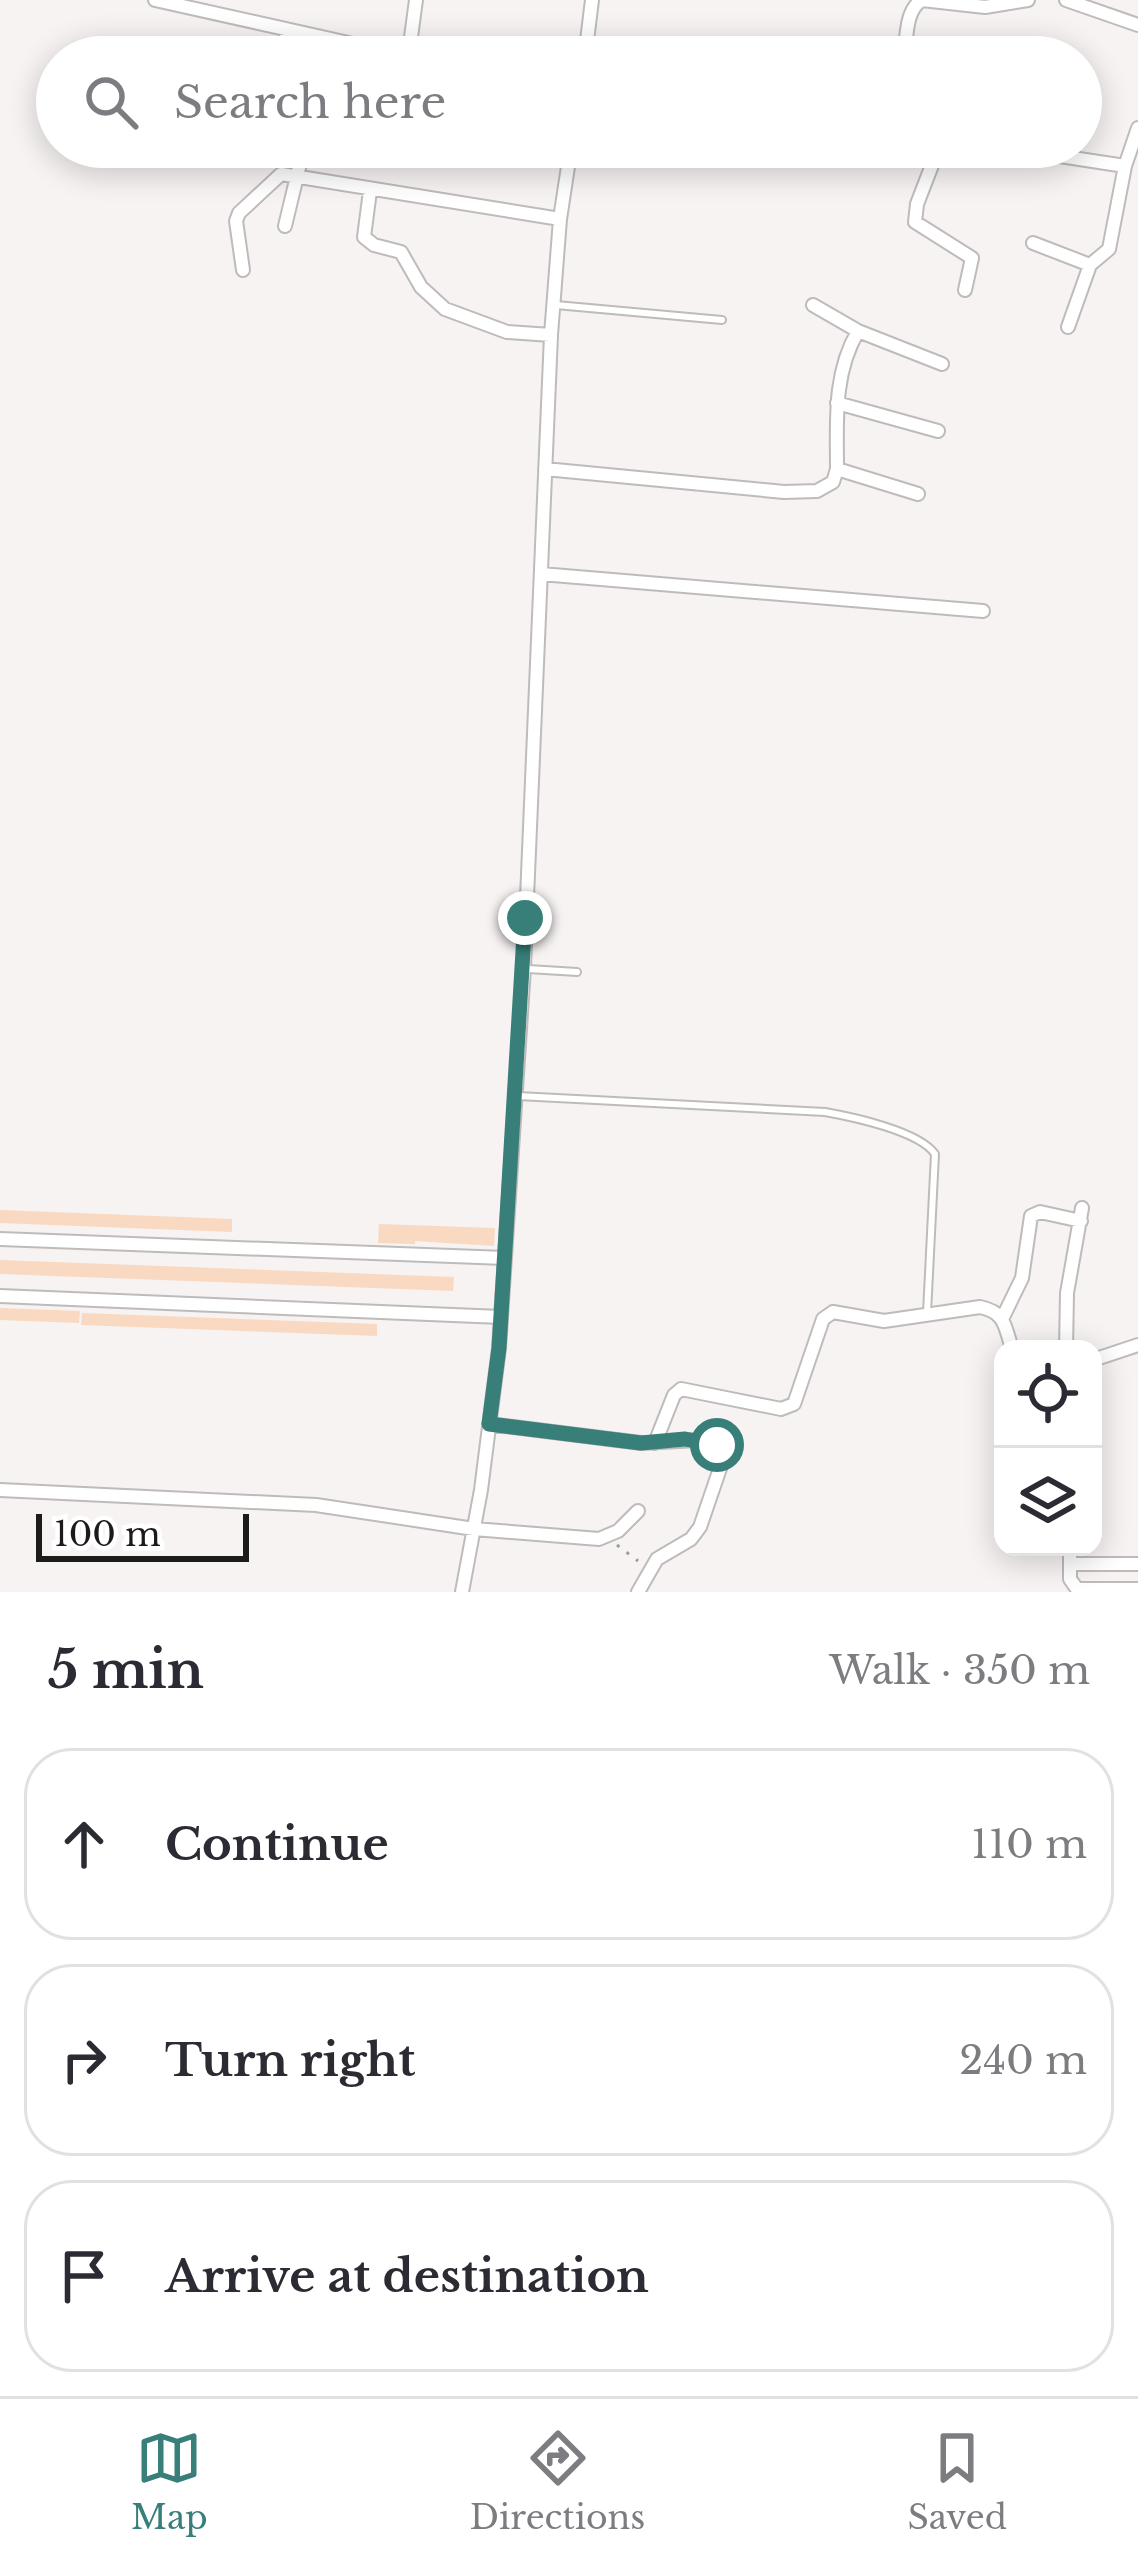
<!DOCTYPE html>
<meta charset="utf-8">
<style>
:root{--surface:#fff;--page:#f7f7f7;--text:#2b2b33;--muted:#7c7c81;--line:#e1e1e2;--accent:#387f79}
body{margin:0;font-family:"Libre Baskerville",serif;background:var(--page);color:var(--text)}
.controls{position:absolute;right:36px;bottom:36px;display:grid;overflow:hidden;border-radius:24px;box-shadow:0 6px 30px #0003}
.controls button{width:108px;height:108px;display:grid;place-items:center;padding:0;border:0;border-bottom:3px solid var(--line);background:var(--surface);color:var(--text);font:60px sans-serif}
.scale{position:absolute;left:36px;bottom:30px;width:213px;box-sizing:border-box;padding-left:12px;border:6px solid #1c1a1a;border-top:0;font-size:33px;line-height:42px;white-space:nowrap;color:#1c1a1a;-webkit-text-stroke:9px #fff;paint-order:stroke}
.stop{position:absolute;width:36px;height:36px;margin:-27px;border:9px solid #387f79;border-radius:50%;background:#fff}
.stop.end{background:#387f79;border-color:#fff;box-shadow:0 3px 12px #0008}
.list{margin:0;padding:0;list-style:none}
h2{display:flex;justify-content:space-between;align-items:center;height:156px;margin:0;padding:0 48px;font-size:51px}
h2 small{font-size:39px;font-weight:400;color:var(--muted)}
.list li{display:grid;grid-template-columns:78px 1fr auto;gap:36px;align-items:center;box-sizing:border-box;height:192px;margin:0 24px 24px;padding:0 24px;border:3px solid var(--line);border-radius:48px}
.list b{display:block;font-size:45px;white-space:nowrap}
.list em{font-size:39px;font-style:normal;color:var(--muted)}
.icon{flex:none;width:66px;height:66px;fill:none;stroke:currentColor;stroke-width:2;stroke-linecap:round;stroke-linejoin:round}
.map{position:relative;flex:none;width:1138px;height:1592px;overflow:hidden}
.search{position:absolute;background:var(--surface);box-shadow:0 6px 30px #0003;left:36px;right:36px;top:36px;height:132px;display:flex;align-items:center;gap:30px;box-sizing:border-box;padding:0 42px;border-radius:66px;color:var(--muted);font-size:45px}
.sheet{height:804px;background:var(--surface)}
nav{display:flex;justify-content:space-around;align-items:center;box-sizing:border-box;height:168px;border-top:3px solid var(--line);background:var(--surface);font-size:33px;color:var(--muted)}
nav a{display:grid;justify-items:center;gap:6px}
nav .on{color:var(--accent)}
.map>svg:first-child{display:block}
.building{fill:#f9d9c1}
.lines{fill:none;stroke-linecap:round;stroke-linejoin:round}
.lane-casing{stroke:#bfbbba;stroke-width:10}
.street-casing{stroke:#bfbbba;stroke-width:16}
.path{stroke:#9d9a99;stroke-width:3;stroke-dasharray:3 9;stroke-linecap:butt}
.lane{stroke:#fff;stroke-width:6}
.street{stroke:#fff;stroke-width:12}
.route{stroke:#387f79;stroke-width:15}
</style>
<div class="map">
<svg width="1138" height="1592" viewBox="0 0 1138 1592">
<rect width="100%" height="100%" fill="#f7f3f2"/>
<path class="building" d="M 0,1210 L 232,1219 L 232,1232 L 0,1223 Z
M 379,1224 L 495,1228 L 494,1246 L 415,1241 L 415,1244 L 378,1243 Z
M 0,1260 L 454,1277 L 453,1291 L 0,1274 Z
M 0,1308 L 80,1311 L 79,1323 L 0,1320 Z
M 82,1313 L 377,1324 L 377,1336 L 81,1325 Z"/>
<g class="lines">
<g class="lane-casing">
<path id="lane" d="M 556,305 L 722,320
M 528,969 L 577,972
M 518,1096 L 825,1112 C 853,1117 919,1131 935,1154 L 927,1313"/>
</g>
<g class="street-casing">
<path id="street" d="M 155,0 L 362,46 L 453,57
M 1066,0 L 1138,25
M 409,52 L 416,0
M 282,57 L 287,31
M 585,57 L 592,0
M 904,57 C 907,38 905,10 922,0 L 985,7 L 1028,0
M 939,147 L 917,204 L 915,222 L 972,258 L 965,290
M 1001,147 L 1125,166
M 370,191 L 364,237 L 374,245 L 401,252 L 421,287 L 445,309 L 507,332 L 551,335
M 285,226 L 304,147
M 1033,243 L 1090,265
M 243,270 L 236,221 L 239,213 L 281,174 L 560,219
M 813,305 L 858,331
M 1068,327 L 1090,265 L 1109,249 L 1125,166 L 1138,128
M 837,403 L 938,431
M 545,469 L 784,492 L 817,491 L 833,482 L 837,469 C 837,420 833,374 858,331 L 942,364
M 837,469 L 918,494
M 541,574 L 983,611
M 0,1239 L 505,1258
M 0,1296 L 501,1317
M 1003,1317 L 1022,1278 L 1031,1216 L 1040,1212 L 1081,1221
M 1066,1349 L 1067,1293 L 1082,1208
M 1093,1360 L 1138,1345
M 489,1424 L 641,1443 L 698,1440 L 726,1451 L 700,1527 L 691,1539 L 657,1559 L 638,1592
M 655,1443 L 674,1395 L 681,1389 L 781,1409 L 794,1404 L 823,1319 L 833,1312 L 884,1321 L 980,1307 C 1005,1312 1005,1326 1012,1349
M 0,1490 L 316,1505 L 474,1529 L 599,1539 L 618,1531 L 638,1511
M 1070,1547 L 1070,1579 L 1077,1589 L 1138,1589
M 1070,1564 L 1138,1564
M 462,1592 L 481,1490 L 499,1348 L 524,968 L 551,335 L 560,219 L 571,147"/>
</g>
<path class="path" d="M 617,1545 L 638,1561"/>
<use href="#lane" class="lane"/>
<use href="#street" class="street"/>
</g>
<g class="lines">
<path class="route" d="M 525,918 L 499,1348 L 489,1424 L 641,1443 L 685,1439 L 717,1445"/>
</g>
</svg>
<div class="controls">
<button><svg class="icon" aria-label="locate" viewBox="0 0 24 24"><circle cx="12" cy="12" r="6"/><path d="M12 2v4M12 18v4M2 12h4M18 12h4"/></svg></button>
<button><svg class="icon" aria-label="layers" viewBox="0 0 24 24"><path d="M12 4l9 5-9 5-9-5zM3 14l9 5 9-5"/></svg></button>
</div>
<div class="scale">100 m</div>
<div class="stop" style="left:717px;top:1445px"></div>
<div class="stop end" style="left:525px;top:918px"></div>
<div class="search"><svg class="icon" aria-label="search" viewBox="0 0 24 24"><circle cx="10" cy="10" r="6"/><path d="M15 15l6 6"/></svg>Search here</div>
</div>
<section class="sheet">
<h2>5 min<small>Walk · 350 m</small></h2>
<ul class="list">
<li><svg class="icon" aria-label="ahead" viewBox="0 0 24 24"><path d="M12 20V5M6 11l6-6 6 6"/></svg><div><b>Continue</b></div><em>110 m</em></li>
<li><svg class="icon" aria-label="right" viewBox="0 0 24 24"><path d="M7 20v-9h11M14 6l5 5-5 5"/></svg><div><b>Turn right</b></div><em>240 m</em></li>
<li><svg class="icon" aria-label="arrive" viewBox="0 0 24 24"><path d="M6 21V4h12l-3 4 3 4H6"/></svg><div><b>Arrive at destination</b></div></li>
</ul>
</section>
<nav>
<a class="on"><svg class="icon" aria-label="map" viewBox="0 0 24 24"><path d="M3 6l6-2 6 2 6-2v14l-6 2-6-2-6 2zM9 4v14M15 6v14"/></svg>Map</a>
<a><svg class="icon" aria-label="directions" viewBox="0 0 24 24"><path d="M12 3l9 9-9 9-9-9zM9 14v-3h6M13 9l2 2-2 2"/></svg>Directions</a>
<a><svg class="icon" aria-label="saved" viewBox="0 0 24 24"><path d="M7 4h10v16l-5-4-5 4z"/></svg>Saved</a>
</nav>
